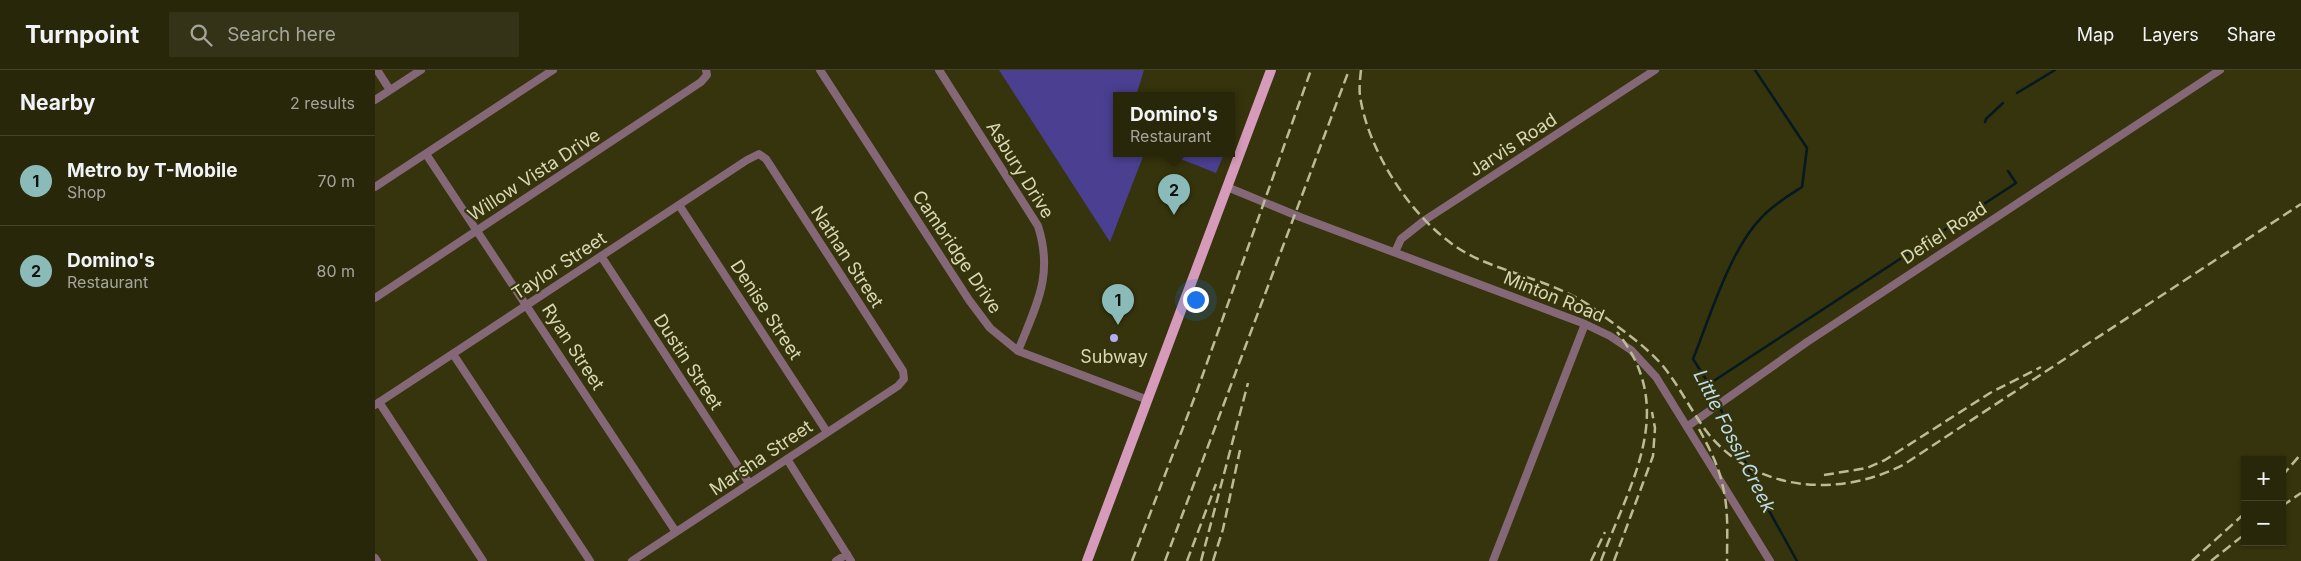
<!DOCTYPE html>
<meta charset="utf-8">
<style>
:root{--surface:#282709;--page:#343317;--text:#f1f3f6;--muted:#a5a59c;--line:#44442a;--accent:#8bbbb9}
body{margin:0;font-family:Inter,sans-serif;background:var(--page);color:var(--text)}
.controls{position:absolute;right:15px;bottom:15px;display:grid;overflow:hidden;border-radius:0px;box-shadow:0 1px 4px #0004}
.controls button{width:45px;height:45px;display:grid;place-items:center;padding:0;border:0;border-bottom:1px solid var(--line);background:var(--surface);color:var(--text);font:25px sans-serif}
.you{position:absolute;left:820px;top:229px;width:18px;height:18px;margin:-12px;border:4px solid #fff;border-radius:50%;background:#1a73e8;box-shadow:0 0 0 8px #1a73e833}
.badge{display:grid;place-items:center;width:32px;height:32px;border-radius:50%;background:var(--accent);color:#111;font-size:16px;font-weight:700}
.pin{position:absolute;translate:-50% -41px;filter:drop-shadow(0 1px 2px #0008)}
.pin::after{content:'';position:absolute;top:26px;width:18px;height:15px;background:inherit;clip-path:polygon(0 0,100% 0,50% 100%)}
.popup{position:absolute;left:738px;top:22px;width:122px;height:65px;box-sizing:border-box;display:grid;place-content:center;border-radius:0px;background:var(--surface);filter:drop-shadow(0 1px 4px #0005);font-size:16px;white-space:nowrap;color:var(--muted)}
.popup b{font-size:19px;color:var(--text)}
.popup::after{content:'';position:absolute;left:50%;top:100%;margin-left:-10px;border:10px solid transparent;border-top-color:var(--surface)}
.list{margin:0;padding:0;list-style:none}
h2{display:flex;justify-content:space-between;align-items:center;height:65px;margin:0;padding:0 20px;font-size:21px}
h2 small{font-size:16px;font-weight:400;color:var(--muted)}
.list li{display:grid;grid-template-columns:32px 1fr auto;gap:15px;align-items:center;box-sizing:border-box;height:90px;padding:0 20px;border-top:1px solid var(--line)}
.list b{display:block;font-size:19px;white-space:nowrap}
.list p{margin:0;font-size:16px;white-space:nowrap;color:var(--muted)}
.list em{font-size:16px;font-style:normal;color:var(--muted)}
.icon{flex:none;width:28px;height:28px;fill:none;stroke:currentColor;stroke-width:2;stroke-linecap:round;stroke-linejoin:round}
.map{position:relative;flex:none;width:1926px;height:491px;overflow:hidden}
header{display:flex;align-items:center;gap:30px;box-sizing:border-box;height:70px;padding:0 25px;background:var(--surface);border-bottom:1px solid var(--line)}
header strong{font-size:24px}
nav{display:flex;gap:28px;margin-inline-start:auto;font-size:18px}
.search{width:350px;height:45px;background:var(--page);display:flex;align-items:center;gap:12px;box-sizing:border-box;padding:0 18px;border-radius:0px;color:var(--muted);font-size:19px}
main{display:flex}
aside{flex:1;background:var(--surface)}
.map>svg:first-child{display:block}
.green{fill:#4b3f91}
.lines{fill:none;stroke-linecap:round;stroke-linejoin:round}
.stream{stroke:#041922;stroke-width:2.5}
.minor{stroke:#856877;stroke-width:8}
.major{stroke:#d69bba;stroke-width:10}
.rail{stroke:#bcbb96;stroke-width:2.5;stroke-dasharray:10 5;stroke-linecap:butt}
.poi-dot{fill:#b2adf9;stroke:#36340c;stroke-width:2}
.labels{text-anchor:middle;stroke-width:4.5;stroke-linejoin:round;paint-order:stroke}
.street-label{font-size:18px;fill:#d9d8b4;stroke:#36340c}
.poi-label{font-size:18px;fill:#d9d8b4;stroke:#36340c}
.water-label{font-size:19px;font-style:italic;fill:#bedeec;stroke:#36340c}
</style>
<header>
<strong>Turnpoint</strong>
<div class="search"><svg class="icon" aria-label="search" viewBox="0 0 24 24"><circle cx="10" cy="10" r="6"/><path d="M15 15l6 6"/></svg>Search here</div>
<nav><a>Map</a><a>Layers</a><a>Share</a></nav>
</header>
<main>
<aside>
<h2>Nearby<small>2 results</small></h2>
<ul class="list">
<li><span class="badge">1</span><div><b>Metro by T-Mobile</b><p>Shop</p></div><em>70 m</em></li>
<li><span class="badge">2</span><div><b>Domino's</b><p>Restaurant</p></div><em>80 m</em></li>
</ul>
</aside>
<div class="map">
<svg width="1926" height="491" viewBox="0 0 1926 491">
<rect width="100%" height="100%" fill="#36340c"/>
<path class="green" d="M 624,0 L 769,0 L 761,26 L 742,26 L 742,84 L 769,84 L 735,172 Z
M 793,84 L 849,84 L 841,103 Z"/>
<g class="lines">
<path class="stream" d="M 1380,0 L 1432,78 L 1427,117 C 1413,126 1399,134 1387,147 C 1355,179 1335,247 1318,289 L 1334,314 L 1387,428 L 1422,491
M 1642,23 L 1680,0
M 1610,52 L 1611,49 L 1628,33
M 1334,314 L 1641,113 L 1633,101"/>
<path class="minor" d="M 2,0 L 15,20
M 445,0 L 594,230 L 615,258 L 643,281 L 773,330
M 564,0 L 663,156 C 679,206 661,235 643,281
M 0,30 L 46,0
M 51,84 L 301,462
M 0,117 L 178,0
M 852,117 L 925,147 L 1210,254 L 1235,266 L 1256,280 L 1281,307 L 1395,491
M 304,135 L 452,362
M 1020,182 L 1026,169 L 1050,150 L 1280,0
M 226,186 L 374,413
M 0,228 L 326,12 L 332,5 L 331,0
M 78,284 L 215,491
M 4,332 L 108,491
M 0,335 L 372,90 L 384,84 L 391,89 L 528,301 L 529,309 L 523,316 L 257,491
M 1313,356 L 1432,272 L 1845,0
M 412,389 L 476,491
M 0,488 L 2,491
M 461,491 L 472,484
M 1118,491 L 1210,254"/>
<path class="major" d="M 712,491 L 896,0"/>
<path class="rail" d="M 986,0 C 985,9 984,18 985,26 C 994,87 1046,164 1103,189 C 1139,205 1187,215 1218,238 C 1242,257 1268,273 1288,296 C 1305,317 1316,341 1332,362 C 1379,422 1464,428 1528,395 L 1926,134
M 1324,359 C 1333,376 1343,394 1347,413 C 1354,439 1352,465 1352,491
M 1449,405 L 1492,398 L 1510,390 L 1615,323 L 1666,297
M 1907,406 L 1926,384
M 1907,436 L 1926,423
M 757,491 L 822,321 L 936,0
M 790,491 L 974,0
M 812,491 L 841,414
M 826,491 L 873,313
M 838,491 L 848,459 L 865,380
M 1216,491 L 1230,462
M 1226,491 C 1255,412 1304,339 1242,262
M 1239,491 L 1278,386 L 1280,358 L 1277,342
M 1817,491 L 1870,443
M 1836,491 L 1870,464"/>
</g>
<circle class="poi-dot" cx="739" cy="268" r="5"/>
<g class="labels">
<g class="street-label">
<text transform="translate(1138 75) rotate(-33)" y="6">Jarvis Road</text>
<text transform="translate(645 100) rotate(58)" y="6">Asbury Drive</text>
<text transform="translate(159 105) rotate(-33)" y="6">Willow Vista Drive</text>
<text transform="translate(1569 163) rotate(-33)" y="6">Defiel Road</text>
<text transform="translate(582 182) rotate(56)" y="6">Cambridge Drive</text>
<text transform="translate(472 187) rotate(57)" y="6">Nathan Street</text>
<text transform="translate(184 196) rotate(-33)" y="6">Taylor Street</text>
<text transform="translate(1179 227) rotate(22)" y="6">Minton Road</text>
<text transform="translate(391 240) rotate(57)" y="6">Denise Street</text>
<text transform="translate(198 277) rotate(57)" y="6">Ryan Street</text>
<text transform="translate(313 292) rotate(57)" y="6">Dustin Street</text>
<text transform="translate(386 388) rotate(-34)" y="6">Marsha Street</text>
</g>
<g class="poi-label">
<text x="739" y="293">Subway</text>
</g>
<g class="water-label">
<text transform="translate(1360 371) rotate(63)" y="7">Little Fossil Creek</text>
</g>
</g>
</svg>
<div class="controls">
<button>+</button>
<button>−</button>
</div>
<div class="you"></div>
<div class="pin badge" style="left:743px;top:255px">1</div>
<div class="pin badge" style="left:799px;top:145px">2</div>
<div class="popup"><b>Domino's</b>Restaurant</div>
</div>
</main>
